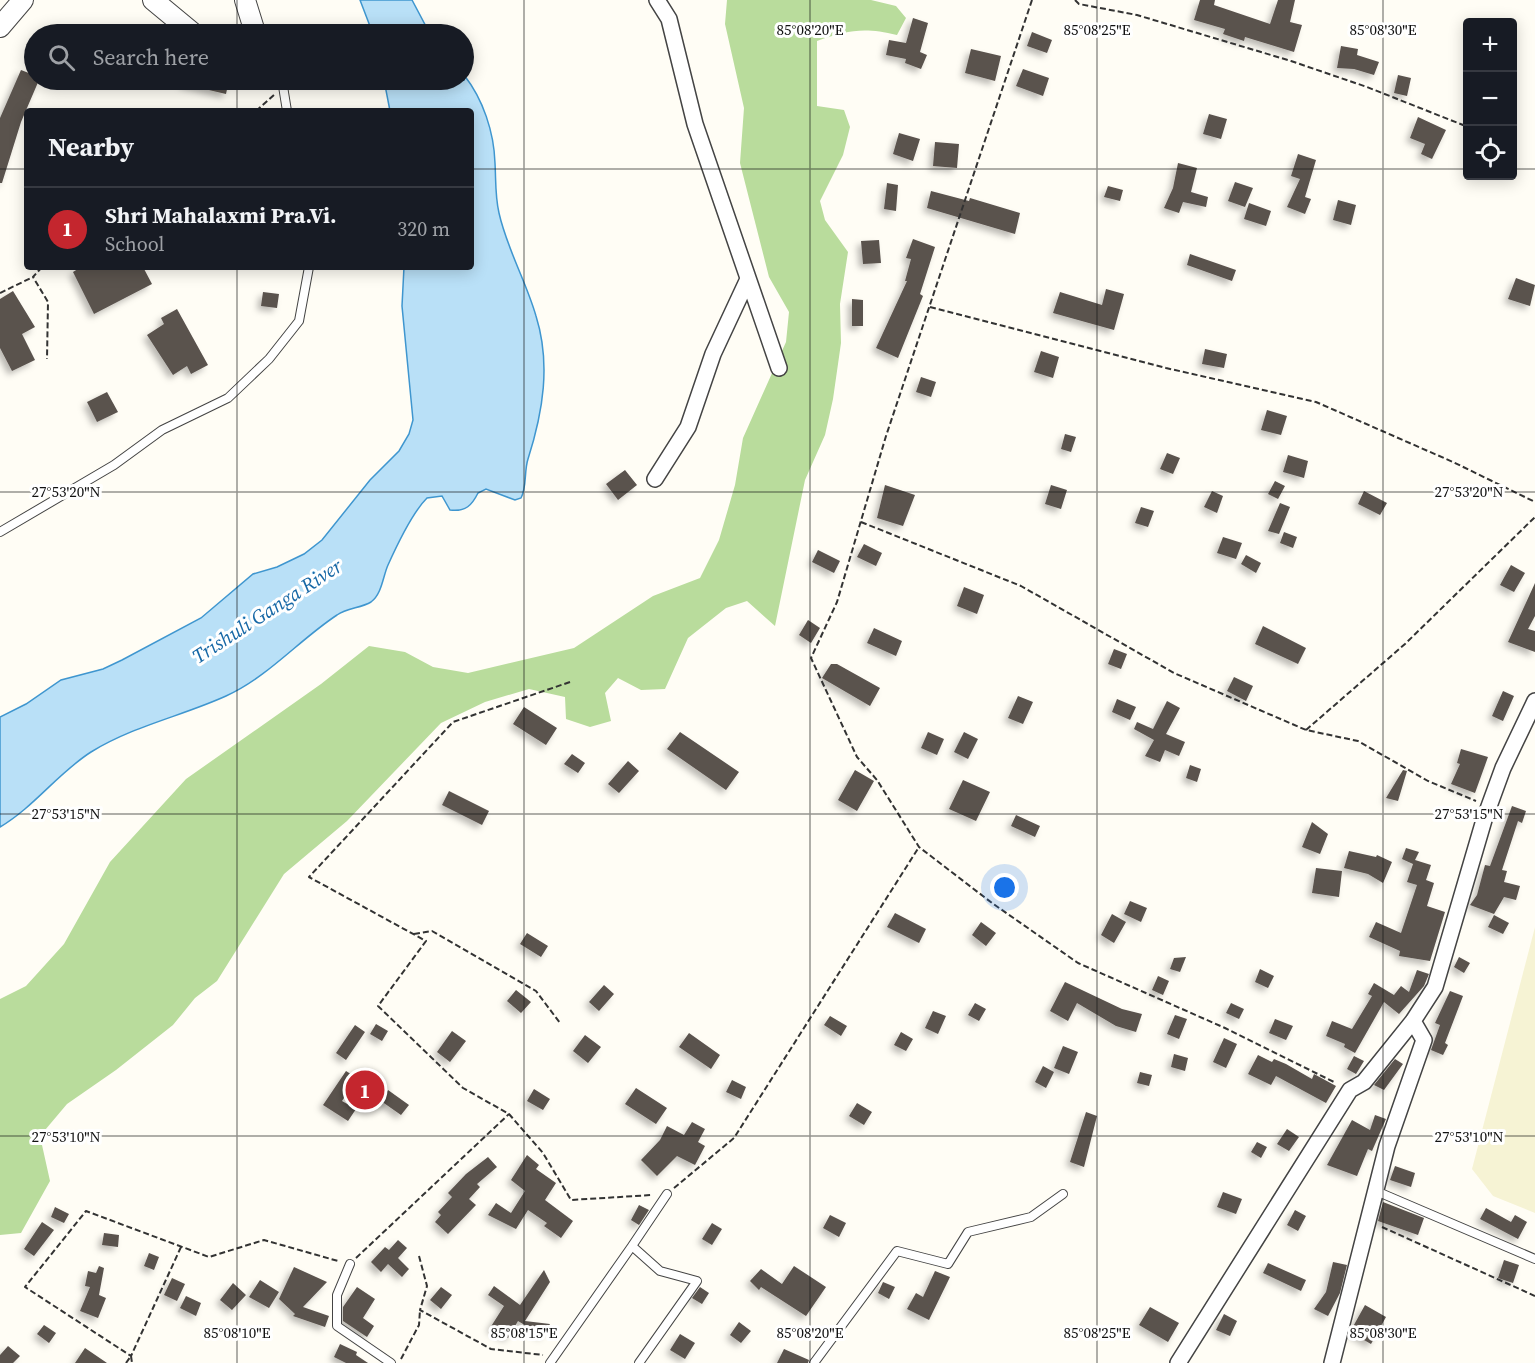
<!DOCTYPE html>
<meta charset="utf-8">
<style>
:root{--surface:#171b24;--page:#20242c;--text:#f1f3f6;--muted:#9ea1a6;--line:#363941;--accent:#c4262e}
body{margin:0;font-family:"Source Serif 4",serif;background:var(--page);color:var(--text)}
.controls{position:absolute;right:18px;top:18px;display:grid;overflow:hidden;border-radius:6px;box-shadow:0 3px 15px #0003}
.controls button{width:54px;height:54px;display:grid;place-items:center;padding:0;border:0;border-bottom:2px solid var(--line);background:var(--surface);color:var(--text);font:30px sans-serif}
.you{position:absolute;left:1005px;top:888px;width:21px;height:21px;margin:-15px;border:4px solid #fff;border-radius:50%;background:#1a73e8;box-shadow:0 0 0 9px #1a73e833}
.badge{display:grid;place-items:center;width:39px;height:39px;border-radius:50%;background:var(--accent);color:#fff;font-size:20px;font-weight:700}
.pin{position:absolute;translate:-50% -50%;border:3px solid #fff;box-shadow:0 2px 6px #0006}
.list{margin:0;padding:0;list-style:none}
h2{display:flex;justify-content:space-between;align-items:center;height:78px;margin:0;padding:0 24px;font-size:26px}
h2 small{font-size:20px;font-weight:400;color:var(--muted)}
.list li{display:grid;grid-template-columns:39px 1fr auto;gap:18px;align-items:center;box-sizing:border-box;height:84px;padding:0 24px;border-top:2px solid var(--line)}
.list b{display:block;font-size:22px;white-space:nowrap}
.list p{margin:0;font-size:20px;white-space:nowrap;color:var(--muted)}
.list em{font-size:20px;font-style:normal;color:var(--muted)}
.icon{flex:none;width:33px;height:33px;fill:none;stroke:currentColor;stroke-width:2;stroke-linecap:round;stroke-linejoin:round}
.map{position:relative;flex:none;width:1535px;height:1363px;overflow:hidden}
.search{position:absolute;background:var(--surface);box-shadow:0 3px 15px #0003;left:24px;top:24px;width:450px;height:66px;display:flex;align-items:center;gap:15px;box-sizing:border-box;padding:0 21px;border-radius:33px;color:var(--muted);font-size:22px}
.panel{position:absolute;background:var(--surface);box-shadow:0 3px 15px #0003;left:24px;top:108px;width:450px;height:162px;border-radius:6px}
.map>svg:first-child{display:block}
.farmland{fill:#f6f3d4}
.forest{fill:#b9dc9c}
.water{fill:#b9e0f7;stroke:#3f96cf;stroke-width:1.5}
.building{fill:#5a524d;filter:url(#shadow)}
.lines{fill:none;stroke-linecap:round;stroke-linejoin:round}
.service-casing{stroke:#444;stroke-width:10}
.minor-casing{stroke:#444;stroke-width:18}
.tertiary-casing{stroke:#444;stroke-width:22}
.path{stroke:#333;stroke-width:2;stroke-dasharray:6 3;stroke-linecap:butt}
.service{stroke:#fff;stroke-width:8}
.minor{stroke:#fff;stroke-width:15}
.tertiary{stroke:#fff;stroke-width:20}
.ticks{fill:none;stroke:#111;stroke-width:1.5;stroke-opacity:0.45}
.labels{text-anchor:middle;stroke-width:6;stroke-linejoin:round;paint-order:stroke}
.water-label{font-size:20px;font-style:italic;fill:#1768a6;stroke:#fff}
.ticks-label{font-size:15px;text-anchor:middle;fill:#111;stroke:#fff;stroke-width:6;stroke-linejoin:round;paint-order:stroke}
</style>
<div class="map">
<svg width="1535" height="1363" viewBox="0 0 1535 1363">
<defs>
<filter id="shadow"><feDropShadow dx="-4" dy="4" stdDeviation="3" flood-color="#0004"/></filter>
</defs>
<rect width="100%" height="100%" fill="#fffdf5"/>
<path class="farmland" d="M 1535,927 L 1535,1213 L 1493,1196 L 1472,1169 Z"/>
<path class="forest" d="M 727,0 L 871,0 L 896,6 L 906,18 L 897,35 C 864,27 848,30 817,41 L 817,106 L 844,110 L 850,127 L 843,155 L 820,201 L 825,220 L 848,252 L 840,304 L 841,343 L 833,399 L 825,435 L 805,480 L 775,626 L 747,601 L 726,608 L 688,638 L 665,689 L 641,690 L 618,678 L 605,693 L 611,721 L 590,727 L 566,719 L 565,697 L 529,689 L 485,702 L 441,723 L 347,821 L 284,874 L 217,981 L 195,998 L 173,1025 L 116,1070 L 67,1104 L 40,1136 L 50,1181 L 21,1233 L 0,1235 L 0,999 L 26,986 L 64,944 L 110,862 L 186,779 L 321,684 L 369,646 L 405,652 L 433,667 L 468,673 L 574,648 L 653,596 L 700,578 L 719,540 L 735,485 L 743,438 L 786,342 L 789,312 L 769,277 L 740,163 L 744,108 L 725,24 Z"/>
<path class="water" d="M 360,0 L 412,0 L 430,34 L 373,34 Z
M 464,75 C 483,99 494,132 495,163 C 496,181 495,196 499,213 C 507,249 526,281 536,316 C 551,364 543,412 528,459 C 524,471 527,487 521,498 L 515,500 L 486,489 L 478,493 C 472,505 466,512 450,510 L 442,496 L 427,498 C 412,513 397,545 388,565 C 383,576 382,594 371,602 C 361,608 347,608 337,615 C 299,640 268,677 226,696 C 182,716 133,726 91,752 C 58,773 34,807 0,827 L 0,717 L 26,704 L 61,680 L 103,669 L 122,660 L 201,618 L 253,574 L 277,567 L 304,554 L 322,540 L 370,480 L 399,451 L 409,434 L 413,420 L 402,306 L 404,267 L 471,267 L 471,111 L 390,111 L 384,80 L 464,80 Z"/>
<path class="building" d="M 1200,0 L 1215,0 L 1214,5 L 1270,24 L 1278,0 L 1295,0 L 1290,22 L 1302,25 L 1294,52 L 1245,37 L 1244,41 L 1223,34 L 1225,29 L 1194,20 Z
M 913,18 L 928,23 L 920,52 L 927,55 L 921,69 L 905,63 L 906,59 L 886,55 L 889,40 L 906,43 Z
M 1032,32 L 1052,40 L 1047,53 L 1027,46 Z
M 1341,46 L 1358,49 L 1357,55 L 1379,62 L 1374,75 L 1354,69 L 1337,68 Z
M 971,49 L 1001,56 L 995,81 L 965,73 Z
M 1023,69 L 1049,78 L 1043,96 L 1016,86 Z
M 21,70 L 34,75 L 34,80 L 39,80 L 21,122 L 2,183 L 0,183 L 0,118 Z
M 1398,75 L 1411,78 L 1407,96 L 1394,93 Z
M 184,80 L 229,80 L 226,94 L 183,84 Z
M 1209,114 L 1227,119 L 1221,139 L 1203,134 Z
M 1418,117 L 1446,130 L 1432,159 L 1421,154 L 1425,144 L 1410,138 Z
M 899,133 L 920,139 L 913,161 L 893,154 Z
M 935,142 L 959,144 L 957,168 L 933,166 Z
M 1298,154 L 1316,160 L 1305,197 L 1311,199 L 1305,214 L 1287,207 L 1300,179 L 1291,176 Z
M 1178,163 L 1197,168 L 1191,192 L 1208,197 L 1206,207 L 1183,202 L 1179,213 L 1164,208 L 1173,188 Z
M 1235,182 L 1253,188 L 1245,207 L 1228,201 Z
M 887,183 L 898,185 L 896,211 L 884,209 Z
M 1108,186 L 1123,190 L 1120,201 L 1104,197 Z
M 931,191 L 969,201 L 970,198 L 1020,213 L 1015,234 L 927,208 Z
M 1338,200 L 1356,205 L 1351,225 L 1333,220 Z
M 1249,203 L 1271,211 L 1266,226 L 1244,219 Z
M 913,239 L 935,247 L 920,294 L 923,296 L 898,358 L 876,348 L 907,281 L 905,281 L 911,259 L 906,258 Z
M 879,240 L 881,263 L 863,264 L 861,241 Z
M 1190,254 L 1236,270 L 1232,281 L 1187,265 Z
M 81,267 L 143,267 L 152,284 L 94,314 L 73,272 Z
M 1516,278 L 1535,285 L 1530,306 L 1508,299 Z
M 1106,289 L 1124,294 L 1114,330 L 1053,313 L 1060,292 L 1102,305 Z
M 13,291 L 35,327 L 22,334 L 35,360 L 12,371 L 0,348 L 0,299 Z
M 263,292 L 279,294 L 277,308 L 261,306 Z
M 852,299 L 863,300 L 863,326 L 852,326 Z
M 177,309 L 208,365 L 191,374 L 187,366 L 173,375 L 147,335 L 164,324 L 161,318 Z
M 1205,349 L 1227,354 L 1224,368 L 1202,364 Z
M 1041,351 L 1059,357 L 1053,378 L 1034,372 Z
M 921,377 L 936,382 L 931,397 L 916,392 Z
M 107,392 L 118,412 L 97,422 L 87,402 Z
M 1267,410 L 1287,416 L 1281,435 L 1261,430 Z
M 1065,434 L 1076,437 L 1071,452 L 1061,449 Z
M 1167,453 L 1180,458 L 1173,474 L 1160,469 Z
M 1288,455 L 1308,461 L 1304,478 L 1283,472 Z
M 625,470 L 637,485 L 618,500 L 606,484 Z
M 1275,481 L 1285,486 L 1278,499 L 1268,494 Z
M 885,485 L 915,495 L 903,526 L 877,518 Z
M 1051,485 L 1067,490 L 1061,509 L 1045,504 Z
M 1212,491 L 1223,496 L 1217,513 L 1204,507 Z
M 1364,491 L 1387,503 L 1380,515 L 1358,504 Z
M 1280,503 L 1290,507 L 1279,534 L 1268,531 Z
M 1141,507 L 1154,511 L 1148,527 L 1135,523 Z
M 1284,532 L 1297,537 L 1293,548 L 1280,543 Z
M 1223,537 L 1242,543 L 1236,559 L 1217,553 Z
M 864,544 L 882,553 L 876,566 L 857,557 Z
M 818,550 L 840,561 L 834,573 L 812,562 Z
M 1246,555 L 1261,563 L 1256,573 L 1241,564 Z
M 1511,565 L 1525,573 L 1514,592 L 1500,585 Z
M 1535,583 L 1535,616 L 1528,629 L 1535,631 L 1535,652 L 1508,642 Z
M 964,587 L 984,595 L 977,614 L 957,606 Z
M 808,620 L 820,628 L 811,643 L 799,635 Z
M 1263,626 L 1306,648 L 1298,664 L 1255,644 Z
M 874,628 L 902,641 L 896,656 L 867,643 Z
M 1114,649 L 1127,654 L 1121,669 L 1108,664 Z
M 831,664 L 837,664 L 880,688 L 870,706 L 822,678 Z
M 1234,677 L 1253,686 L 1246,701 L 1227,691 Z
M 1503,691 L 1514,696 L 1503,721 L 1492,716 Z
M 1018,696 L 1033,702 L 1023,724 L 1008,718 Z
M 1117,699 L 1136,707 L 1130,720 L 1112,712 Z
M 1167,701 L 1180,708 L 1166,734 L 1185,742 L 1179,756 L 1165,750 L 1160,762 L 1145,756 L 1154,740 L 1134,729 L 1137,722 L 1153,729 Z
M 524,707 L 557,728 L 546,745 L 513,724 Z
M 680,732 L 739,772 L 726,790 L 667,749 Z
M 928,732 L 944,739 L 937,755 L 921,748 Z
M 964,732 L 978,739 L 968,759 L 954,752 Z
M 1461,749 L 1488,757 L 1475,793 L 1451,784 L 1460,764 L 1457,763 Z
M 572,754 L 585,763 L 578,773 L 564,764 Z
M 628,761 L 639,771 L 619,793 L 608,784 Z
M 1190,765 L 1201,769 L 1197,782 L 1186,778 Z
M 855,770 L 874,781 L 857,811 L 838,800 Z
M 1403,770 L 1407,771 L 1398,801 L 1386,798 Z
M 963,780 L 990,792 L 976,821 L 949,809 Z
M 449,791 L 489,811 L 482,825 L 442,805 Z
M 1512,806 L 1526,811 L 1522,823 L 1518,821 L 1502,870 L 1507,871 L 1504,882 L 1520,886 L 1516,900 L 1504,897 L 1494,914 L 1470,905 L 1477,895 L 1485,865 L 1490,866 Z
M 1016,815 L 1040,826 L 1035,837 L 1011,826 Z
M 1312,822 L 1328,834 L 1320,854 L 1302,847 Z
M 1406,848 L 1419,852 L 1415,860 L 1431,865 L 1426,880 L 1434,883 L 1427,906 L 1445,912 L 1430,961 L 1399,956 L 1400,951 L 1369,937 L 1376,922 L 1401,933 L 1417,885 L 1407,882 L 1413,864 L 1402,859 Z
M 1349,851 L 1376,857 L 1377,855 L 1392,862 L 1383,883 L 1368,874 L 1344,868 Z
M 1316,868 L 1342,871 L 1339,897 L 1312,893 Z
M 1130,901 L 1147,908 L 1141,922 L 1124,914 Z
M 895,913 L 926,929 L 919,943 L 887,927 Z
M 1112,914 L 1126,922 L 1114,943 L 1101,935 Z
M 1494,915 L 1509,923 L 1503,934 L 1488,927 Z
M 981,922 L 996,933 L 986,946 L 972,935 Z
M 527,933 L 548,946 L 541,957 L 520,944 Z
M 1186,957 L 1180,972 L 1170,969 L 1174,958 Z
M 1459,957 L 1470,963 L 1464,973 L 1454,967 Z
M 1260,969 L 1274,976 L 1268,988 L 1255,982 Z
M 1417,970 L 1429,974 L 1424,986 L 1399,1014 L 1384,1002 L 1355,1053 L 1344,1047 L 1345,1044 L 1326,1036 L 1332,1021 L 1352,1029 L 1372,996 L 1368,994 L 1374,983 L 1394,995 L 1401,986 L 1409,992 Z
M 1158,976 L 1169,981 L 1163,995 L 1152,990 Z
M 1065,982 L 1122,1009 L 1142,1014 L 1136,1032 L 1116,1026 L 1077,1003 L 1068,1021 L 1050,1011 Z
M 604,985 L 614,994 L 599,1011 L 589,1002 Z
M 516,990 L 531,1002 L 521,1013 L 507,1001 Z
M 1450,991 L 1463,996 L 1445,1043 L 1448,1045 L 1443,1055 L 1431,1050 L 1440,1025 L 1435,1023 Z
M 975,1003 L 986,1009 L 979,1021 L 968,1015 Z
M 1231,1003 L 1244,1009 L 1239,1019 L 1226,1013 Z
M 933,1011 L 946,1016 L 938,1034 L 925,1028 Z
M 1175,1015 L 1187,1019 L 1179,1039 L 1167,1034 Z
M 830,1016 L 847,1026 L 841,1036 L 824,1025 Z
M 1275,1019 L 1293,1026 L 1286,1040 L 1269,1033 Z
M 376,1024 L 388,1031 L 382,1041 L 370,1034 Z
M 355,1025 L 365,1032 L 346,1060 L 336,1053 Z
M 452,1031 L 466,1041 L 450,1062 L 437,1052 Z
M 901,1032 L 913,1039 L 906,1051 L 894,1045 Z
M 689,1033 L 720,1055 L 711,1069 L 679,1047 Z
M 585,1035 L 601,1047 L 588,1063 L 573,1051 Z
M 1224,1038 L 1237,1044 L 1226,1068 L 1213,1062 Z
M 1063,1046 L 1078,1052 L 1069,1074 L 1054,1068 Z
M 1174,1054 L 1188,1058 L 1185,1071 L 1171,1067 Z
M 1258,1055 L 1272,1062 L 1274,1059 L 1286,1064 L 1312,1079 L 1314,1074 L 1336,1086 L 1326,1103 L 1276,1076 L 1271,1085 L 1248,1074 Z
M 1354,1056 L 1364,1061 L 1356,1074 L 1347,1069 Z
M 1395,1059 L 1403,1064 L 1384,1090 L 1374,1085 Z
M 1043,1066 L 1054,1072 L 1046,1088 L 1035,1082 Z
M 346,1071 L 357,1078 L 342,1101 L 356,1109 L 348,1121 L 323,1105 Z
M 1140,1072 L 1152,1075 L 1149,1086 L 1137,1083 Z
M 732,1080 L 746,1087 L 741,1099 L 726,1092 Z
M 636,1088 L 667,1108 L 656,1124 L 625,1104 Z
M 534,1089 L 550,1099 L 543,1110 L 527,1101 Z
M 388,1090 L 409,1105 L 401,1115 L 381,1101 Z
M 857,1103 L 872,1112 L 864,1125 L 849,1116 Z
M 1086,1112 L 1097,1116 L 1084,1167 L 1070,1162 Z
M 1375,1115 L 1386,1119 L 1372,1151 L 1368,1149 L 1357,1176 L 1327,1165 L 1352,1120 L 1370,1130 Z
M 692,1122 L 705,1129 L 698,1142 L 705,1146 L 695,1165 L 677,1156 L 657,1176 L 641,1160 L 660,1140 L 667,1126 L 684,1135 Z
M 1287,1129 L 1299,1137 L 1289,1151 L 1277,1144 Z
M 1257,1142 L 1267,1147 L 1261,1158 L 1251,1152 Z
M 527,1155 L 539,1165 L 536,1169 L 556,1183 L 545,1200 L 573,1221 L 561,1238 L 544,1226 L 547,1223 L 528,1210 L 516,1229 L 488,1215 L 496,1203 L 511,1213 L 525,1191 L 511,1180 Z
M 488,1157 L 497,1167 L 477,1184 L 480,1187 L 469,1199 L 476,1205 L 448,1234 L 435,1222 L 441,1215 L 438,1212 L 452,1197 L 448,1193 L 466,1174 Z
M 1395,1166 L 1415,1173 L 1411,1187 L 1390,1180 Z
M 1223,1192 L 1242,1199 L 1236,1214 L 1217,1207 Z
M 1383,1202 L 1424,1218 L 1418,1235 L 1378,1221 Z
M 639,1205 L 649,1210 L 639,1225 L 631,1220 Z
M 55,1207 L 69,1214 L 64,1223 L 51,1217 Z
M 1486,1208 L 1511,1222 L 1515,1215 L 1527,1222 L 1518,1239 L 1480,1219 Z
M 1295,1210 L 1306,1216 L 1298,1231 L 1287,1225 Z
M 830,1215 L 846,1223 L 839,1237 L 823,1228 Z
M 42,1222 L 54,1230 L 34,1256 L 24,1249 Z
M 712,1223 L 722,1229 L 712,1245 L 702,1239 Z
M 104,1233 L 119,1235 L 118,1247 L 102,1245 Z
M 398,1240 L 407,1248 L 398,1258 L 409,1269 L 402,1277 L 388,1264 L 381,1272 L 371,1262 L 385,1247 L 389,1250 Z
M 149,1253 L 159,1257 L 154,1270 L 144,1266 Z
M 1504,1260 L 1519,1265 L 1513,1283 L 1498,1278 Z
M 1333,1262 L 1347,1265 L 1340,1293 L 1328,1316 L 1314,1309 L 1326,1292 Z
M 1268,1263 L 1306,1280 L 1301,1291 L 1263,1273 Z
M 99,1266 L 104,1268 L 99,1295 L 106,1298 L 98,1318 L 80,1311 L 90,1287 L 85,1286 L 88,1271 L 96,1273 Z
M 794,1266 L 826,1287 L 806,1316 L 761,1287 L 759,1290 L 750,1281 L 761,1269 L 782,1284 Z
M 294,1267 L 327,1282 L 303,1307 L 329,1316 L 325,1327 L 293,1316 L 295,1314 L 279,1299 Z
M 544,1270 L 550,1282 L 525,1321 L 550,1324 L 543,1336 L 518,1321 L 508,1338 L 490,1328 L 504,1306 L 488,1295 L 494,1286 L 520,1305 Z
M 935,1271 L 950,1277 L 929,1320 L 907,1309 L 916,1293 L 923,1297 Z
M 172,1278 L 185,1284 L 177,1301 L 164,1295 Z
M 260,1280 L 279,1292 L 269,1308 L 249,1297 Z
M 883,1282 L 895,1287 L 889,1299 L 878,1293 Z
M 233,1283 L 246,1295 L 232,1310 L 220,1300 Z
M 357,1287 L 375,1299 L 363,1318 L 374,1326 L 367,1337 L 343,1321 L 343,1307 Z
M 441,1287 L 452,1295 L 441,1309 L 430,1300 Z
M 700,1287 L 709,1293 L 702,1304 L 692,1298 Z
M 186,1296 L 201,1303 L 196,1316 L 180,1308 Z
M 1365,1305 L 1386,1317 L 1371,1344 L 1350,1332 Z
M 1150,1307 L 1179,1323 L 1168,1342 L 1139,1325 Z
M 1224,1314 L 1237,1321 L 1230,1336 L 1216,1330 Z
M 739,1322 L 751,1331 L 741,1343 L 730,1335 Z
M 44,1325 L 56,1333 L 49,1343 L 37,1334 Z
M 680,1334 L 695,1343 L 685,1359 L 670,1350 Z
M 340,1344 L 357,1352 L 356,1355 L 368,1363 L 346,1363 L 334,1357 Z
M 8,1346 L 20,1356 L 13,1363 L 0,1363 L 0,1355 Z
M 85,1348 L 107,1363 L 75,1363 Z
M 784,1349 L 809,1360 L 808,1363 L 777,1363 Z"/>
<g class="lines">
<g class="service-casing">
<path id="service" d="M 282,80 L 287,111
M 0,532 L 114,465 L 162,430 L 228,398 L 269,359 L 299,321 L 309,267
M 1376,1191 L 1535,1259
M 350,1264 L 337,1295 L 337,1326 L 391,1363
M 550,1363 L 632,1246
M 639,1363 L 697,1281 L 660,1271 L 632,1246 L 667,1194
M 814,1363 L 897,1251 L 948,1264 L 968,1232 L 1031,1217 L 1063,1194"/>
</g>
<g class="minor-casing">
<path id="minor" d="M 657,0 L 669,19 L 695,124 L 779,368
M 655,479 L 688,427 L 713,354 L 748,279
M 1178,1363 L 1350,1090 L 1364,1082 L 1413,1021 L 1435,987 L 1484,820 L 1503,768 L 1535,701
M 1332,1363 L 1387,1146 L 1424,1040 L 1413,1021"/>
</g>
<g class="tertiary-casing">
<path id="tertiary" d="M 153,0 L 194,34
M 245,0 L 254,29 L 246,34
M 0,27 L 23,0"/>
</g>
<path class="path" d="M 1032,0 L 886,436 L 837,602 L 811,658 L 857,757 L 877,780 L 919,847 L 992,903 L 1078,963 L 1225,1028 L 1336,1083
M 1075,0 L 1079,4 L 1137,15 L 1291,61 L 1367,87 L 1468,127
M 256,111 L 274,95
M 42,267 L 33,277 L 48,302 L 47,359
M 0,293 L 33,277
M 930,307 L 1166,368 L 1316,402 L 1453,462 L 1535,502
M 861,522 L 1021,586 L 1174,673 L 1306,730 L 1358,741 L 1428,781 L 1476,801
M 570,682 L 453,722 L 309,877 L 426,941 L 378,1006 L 463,1088 L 509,1114 L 543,1153 L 571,1200 L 652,1195
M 1306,730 L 1405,644 L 1535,517
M 414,934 L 432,931 L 536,991 L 560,1023
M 674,1188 L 734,1138 L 919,847
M 1382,1227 L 1535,1296
M 181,1247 L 131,1356 L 25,1287 L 86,1211 L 209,1257 L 264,1240 L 338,1261
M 419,1256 L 427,1286 L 420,1310 L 491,1349 L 543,1355
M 356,1258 L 509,1114
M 131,1356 L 132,1363
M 401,1359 L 419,1325 L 420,1310
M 126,1363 L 131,1356"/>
<use href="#service" class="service"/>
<use href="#minor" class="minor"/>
<use href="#tertiary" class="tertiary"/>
</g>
<path class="ticks" d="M 237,0 L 237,34M 524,0 L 524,1363M 810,0 L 810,1363M 1097,0 L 1097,1363M 1383,0 L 1383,1363M 237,80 L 237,111M 0,169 L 27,169M 471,169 L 1468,169M 1512,169 L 1535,169M 237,267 L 237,1363M 0,492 L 1535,492M 0,814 L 1535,814M 0,1136 L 1535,1136"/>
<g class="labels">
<g class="water-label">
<text transform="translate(267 611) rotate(-33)" y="7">Trishuli Ganga River</text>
</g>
</g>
<g class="ticks-label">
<text x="810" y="35">85°08'20"E</text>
<text x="1097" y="35">85°08'25"E</text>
<text x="1383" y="35">85°08'30"E</text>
<text x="66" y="497">27°53'20"N</text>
<text x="1469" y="497">27°53'20"N</text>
<text x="66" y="819">27°53'15"N</text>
<text x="1469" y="819">27°53'15"N</text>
<text x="66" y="1142">27°53'10"N</text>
<text x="1469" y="1142">27°53'10"N</text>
<text x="237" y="1338">85°08'10"E</text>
<text x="524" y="1338">85°08'15"E</text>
<text x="810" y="1338">85°08'20"E</text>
<text x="1097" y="1338">85°08'25"E</text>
<text x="1383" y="1338">85°08'30"E</text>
</g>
</svg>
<div class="controls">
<button>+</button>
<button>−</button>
<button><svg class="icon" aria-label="locate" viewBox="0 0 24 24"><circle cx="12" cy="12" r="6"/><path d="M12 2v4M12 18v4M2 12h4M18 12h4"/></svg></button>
</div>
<div class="you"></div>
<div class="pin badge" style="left:365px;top:1090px">1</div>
<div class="search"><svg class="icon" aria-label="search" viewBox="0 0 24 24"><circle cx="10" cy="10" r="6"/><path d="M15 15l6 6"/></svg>Search here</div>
<section class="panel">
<h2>Nearby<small></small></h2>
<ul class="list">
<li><span class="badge">1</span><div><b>Shri Mahalaxmi Pra.Vi.</b><p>School</p></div><em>320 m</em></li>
</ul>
</section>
</div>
